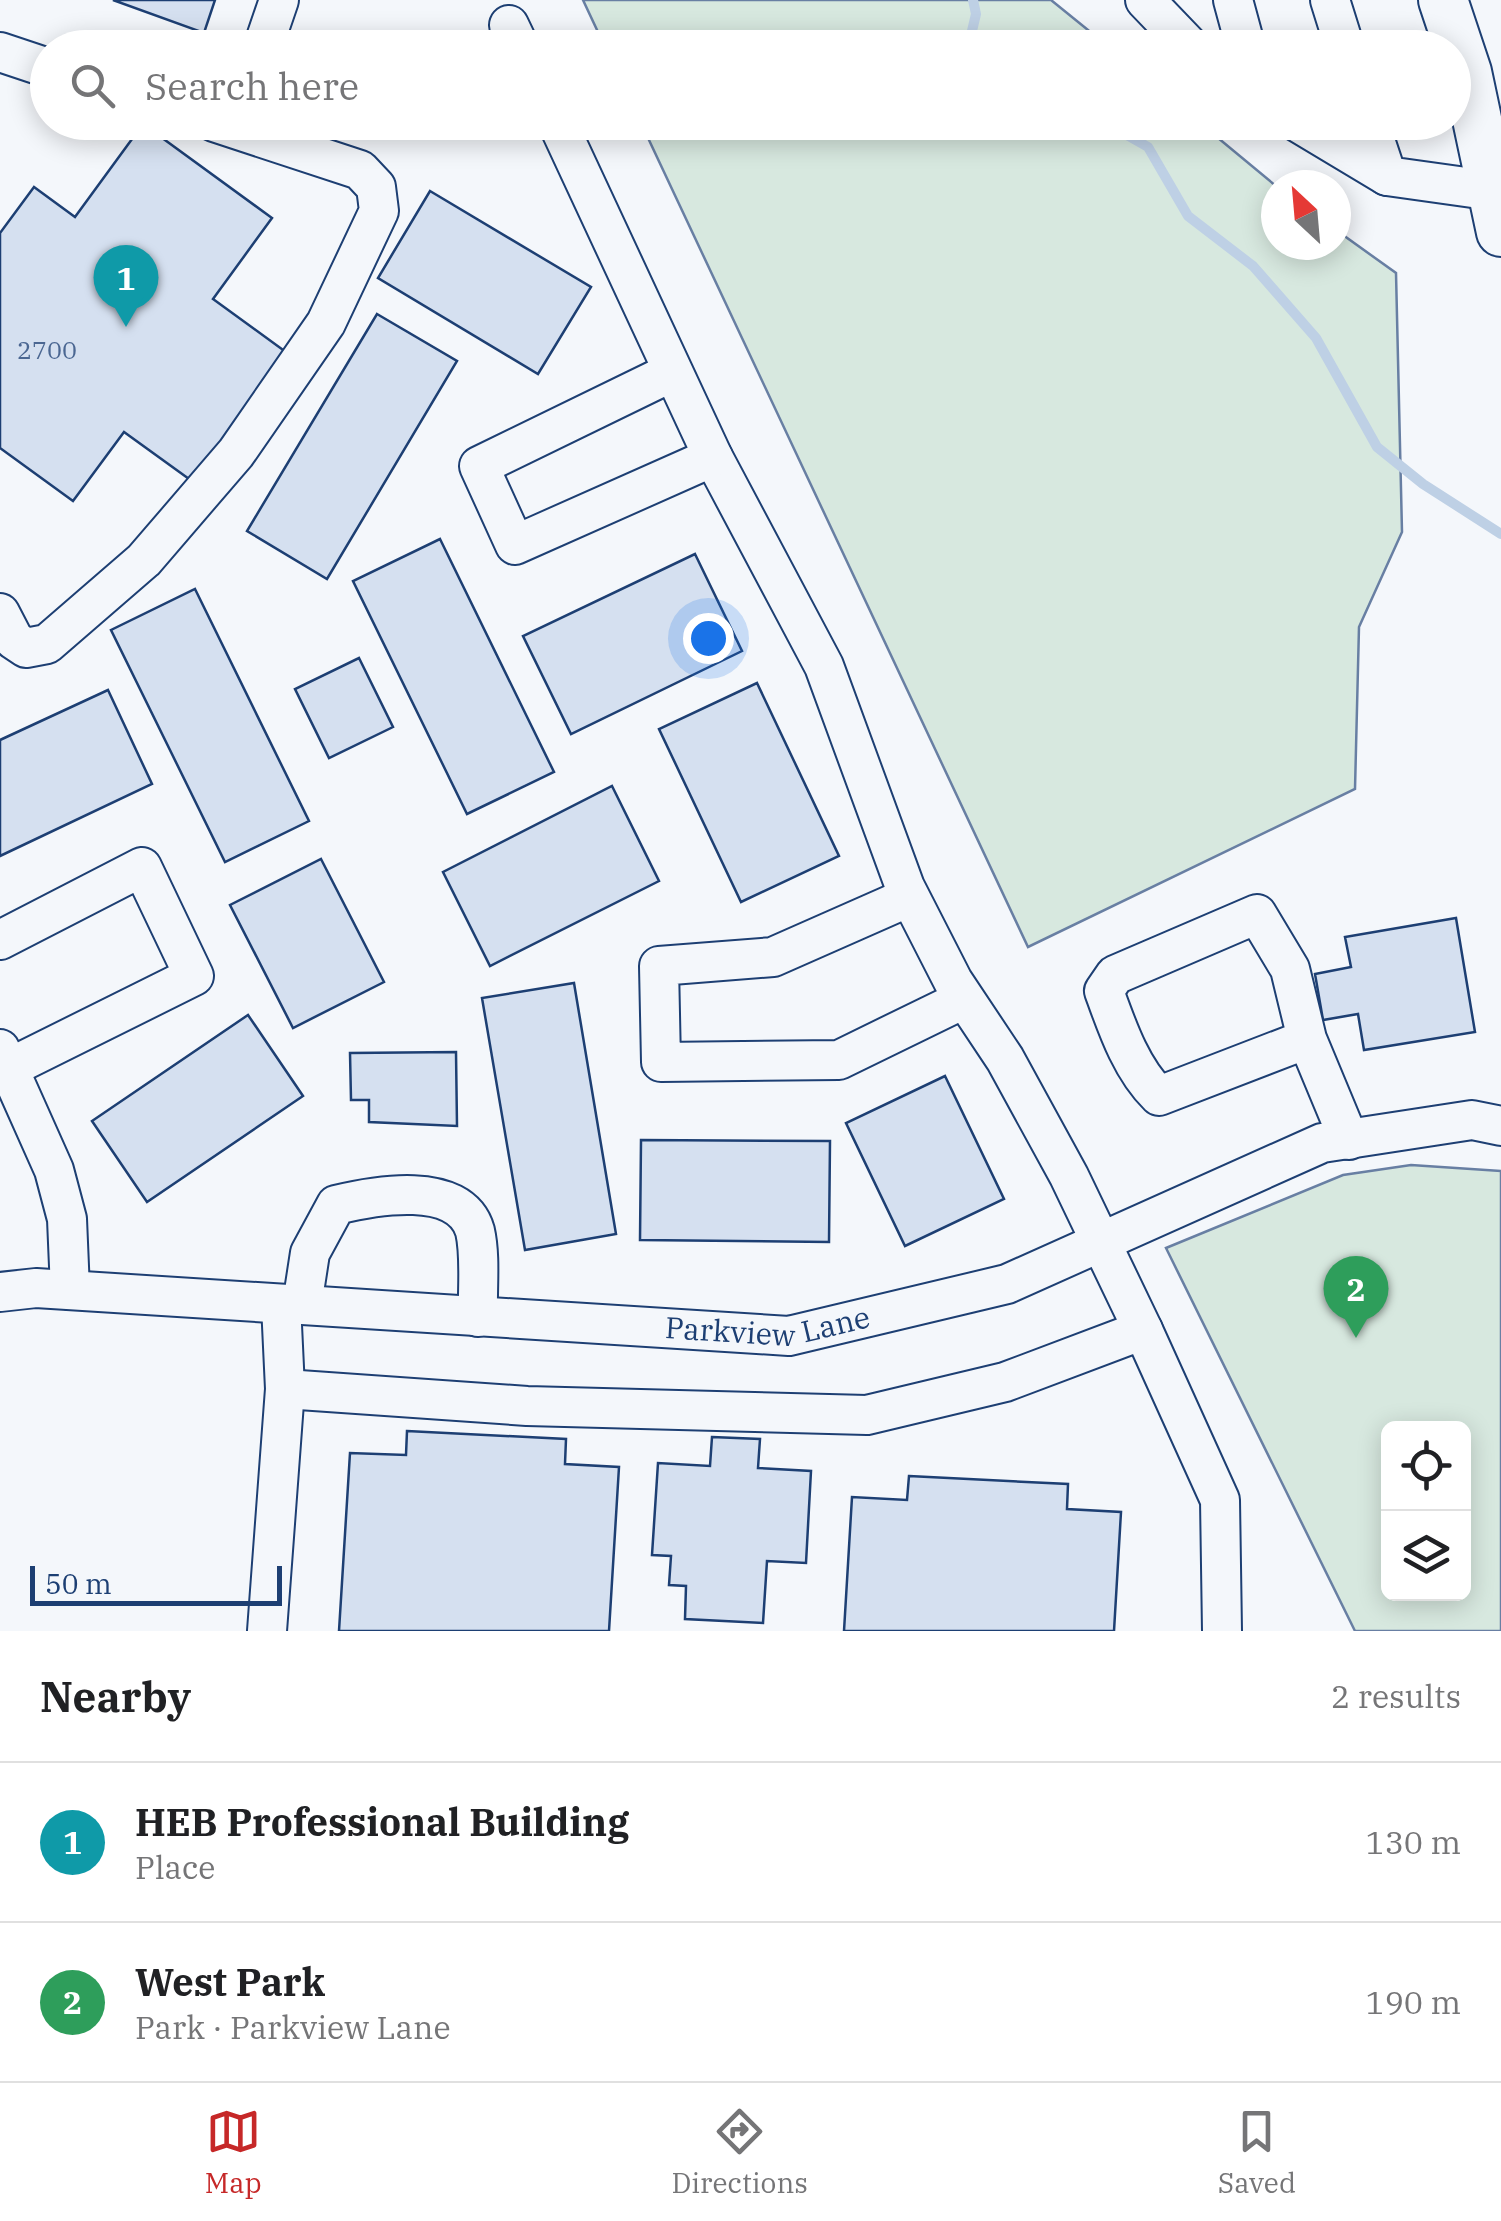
<!DOCTYPE html>
<meta charset="utf-8">
<style>
:root{--surface:#fff;--page:#f2f2f2;--text:#202124;--muted:#757577;--line:#e0e0e0;--accent:#c62828}
body{margin:0;font-family:"IBM Plex Serif",serif;background:var(--page);color:var(--text)}
.controls{position:absolute;right:30px;bottom:30px;display:grid;overflow:hidden;border-radius:15px;box-shadow:0 5px 25px #0003}
.controls button{width:90px;height:90px;display:grid;place-items:center;padding:0;border:0;border-bottom:2px solid var(--line);background:var(--surface);color:var(--text);font:50px sans-serif}
.compass{position:absolute;left:1261px;top:170px;width:90px;height:90px;border-radius:50%;background:var(--surface);box-shadow:0 5px 25px #0003;rotate:334deg}
.scale{position:absolute;left:30px;bottom:25px;width:252px;box-sizing:border-box;padding-left:10px;border:5px solid #1d3f73;border-top:0;font-size:28px;line-height:35px;white-space:nowrap;color:#1d3f73;-webkit-text-stroke:8px #f4f7fb;paint-order:stroke}
.you{position:absolute;left:708px;top:638px;width:35px;height:35px;margin:-25px;border:8px solid #fff;border-radius:50%;background:#1a73e8;box-shadow:0 0 0 15px #1a73e833}
.badge{display:grid;place-items:center;width:65px;height:65px;border-radius:50%;background:var(--accent);color:#fff;font-size:32px;font-weight:700}
.pin{position:absolute;translate:-50% -82px;filter:drop-shadow(0 2px 5px #0008)}
.pin::after{content:'';position:absolute;top:52px;width:35px;height:30px;background:inherit;clip-path:polygon(0 0,100% 0,50% 100%)}
.list{margin:0;padding:0;list-style:none}
h2{display:flex;justify-content:space-between;align-items:center;height:130px;margin:0;padding:0 40px;font-size:42px}
h2 small{font-size:32px;font-weight:400;color:var(--muted)}
.list li{display:grid;grid-template-columns:65px 1fr auto;gap:30px;align-items:center;box-sizing:border-box;height:160px;padding:0 40px;border-top:2px solid var(--line)}
.list b{display:block;font-size:38px;white-space:nowrap}
.list p{margin:0;font-size:32px;white-space:nowrap;color:var(--muted)}
.list em{font-size:32px;font-style:normal;color:var(--muted)}
.icon{flex:none;width:55px;height:55px;fill:none;stroke:currentColor;stroke-width:2;stroke-linecap:round;stroke-linejoin:round}
.map{position:relative;flex:none;width:1501px;height:1631px;overflow:hidden}
.search{position:absolute;background:var(--surface);box-shadow:0 5px 25px #0003;left:30px;right:30px;top:30px;height:110px;display:flex;align-items:center;gap:25px;box-sizing:border-box;padding:0 35px;border-radius:55px;color:var(--muted);font-size:38px}
.sheet{height:450px;background:var(--surface)}
nav{display:flex;justify-content:space-around;align-items:center;box-sizing:border-box;height:140px;border-top:2px solid var(--line);background:var(--surface);font-size:28px;color:var(--muted)}
nav a{display:grid;justify-items:center;gap:5px}
nav .on{color:var(--accent)}
.map>svg:first-child{display:block}
.green{fill:#d7e8df;stroke:#687fa3;stroke-width:2.5;fill-rule:evenodd}
.lines{fill:none;stroke-linecap:round;stroke-linejoin:round}
.stream{stroke:#bed0e5;stroke-width:10}
.building{fill:#d5e0f0;stroke:#1d3f73;stroke-width:2.5}
.minor-casing{stroke:#1d3f73;stroke-width:42}
.major-casing{stroke:#1d3f73;stroke-width:52}
.minor{stroke:#f4f7fb;stroke-width:38}
.major{stroke:#f4f7fb;stroke-width:48}
.labels{text-anchor:middle;stroke-width:8;stroke-linejoin:round;paint-order:stroke}
.number-label{font-size:25px;fill:#4b6792}
.street-label{font-size:30px;fill:#1d3f73;stroke:#f4f7fb}
</style>
<div class="map">
<svg width="1501" height="1631" viewBox="0 0 1501 1631">
<rect width="100%" height="100%" fill="#f4f7fb"/>
<path class="green" d="M 583,0 L 1051,0 L 1109,47 L 605,47 Z
M 641,123 L 1200,123 L 1276,186 L 1276,245 L 1336,245 L 1336,230 L 1396,273 L 1402,532 L 1359,627 L 1355,789 L 1028,947 Z
M 1411,1165 L 1501,1171 L 1501,1631 L 1355,1631 L 1166,1248 L 1343,1175 ZM 1464,1428 L 1464,1594 L 1388,1594 L 1388,1428 Z"/>
<g class="lines">
<path class="stream" d="M 968,48 L 976,14 L 973,0
M 1072,122 L 1125,134 L 1148,147 L 1188,216 L 1253,266 L 1316,338 L 1377,447 L 1423,484 L 1501,534"/>
</g>
<path class="building" d="M 113,0 L 215,0 L 204,33 Z
M 143,124 L 272,218 L 213,299 L 290,355 L 196,484 L 124,432 L 73,501 L 0,448 L 0,233 L 34,187 L 75,217 Z
M 430,191 L 591,287 L 538,374 L 378,278 Z
M 377,314 L 457,361 L 327,579 L 247,531 Z
M 440,539 L 554,772 L 467,814 L 353,581 Z
M 695,554 L 742,651 L 571,734 L 523,636 Z
M 195,589 L 309,821 L 225,862 L 111,630 Z
M 359,658 L 393,727 L 329,758 L 295,689 Z
M 757,683 L 839,856 L 741,902 L 659,729 Z
M 108,690 L 152,784 L 0,856 L 0,740 Z
M 612,786 L 659,881 L 490,966 L 443,872 Z
M 321,859 L 384,982 L 293,1028 L 230,905 Z
M 1456,918 L 1475,1032 L 1364,1050 L 1358,1014 L 1323,1020 L 1315,974 L 1351,967 L 1345,937 Z
M 574,983 L 616,1234 L 525,1250 L 482,998 Z
M 248,1015 L 303,1096 L 147,1202 L 92,1121 Z
M 456,1052 L 457,1126 L 369,1122 L 369,1100 L 351,1100 L 350,1053 Z
M 945,1076 L 1004,1199 L 905,1246 L 846,1123 Z
M 641,1140 L 830,1141 L 829,1242 L 640,1240 Z
M 407,1431 L 566,1439 L 565,1464 L 619,1467 L 609,1631 L 339,1631 L 350,1453 L 406,1455 Z
M 712,1437 L 760,1439 L 758,1468 L 811,1471 L 806,1563 L 767,1561 L 763,1623 L 685,1619 L 686,1586 L 669,1585 L 671,1556 L 652,1555 L 658,1463 L 710,1466 Z
M 909,1476 L 1068,1484 L 1067,1509 L 1121,1512 L 1114,1631 L 844,1631 L 852,1497 L 907,1500 Z"/>
<g class="lines">
<g class="minor-casing">
<g id="minor">
<path d="M 1145,0 L 1191,48"/>
<path d="M 1233,0 L 1246,48"/>
<path d="M 1330,0 L 1345,48"/>
<path d="M 509,25 L 520,48"/>
<path d="M 265,41 L 279,0"/>
<path d="M 0,52 L 48,68"/>
<path d="M 557,122 L 713,457 L 824,666 L 905,887 L 953,981 L 1005,1059 L 1069,1176 L 1143,1330"/>
<path d="M 1297,122 L 1387,176"/>
<path d="M 1369,122 L 1387,176 L 1501,192"/>
<path d="M 672,372 L 479,466 L 515,545 L 713,457"/>
<path d="M 0,613 L 14,640 L 26,648 L 47,644 L 144,560 L 236,453 L 326,323 L 379,211 L 376,187 L 360,170 L 214,122"/>
<path d="M 909,897 L 773,957 L 659,966 L 661,1062 L 839,1060 L 964,999"/>
<path d="M 0,940 L 142,867 L 194,976 L 9,1068"/>
<path d="M 1307,1039 L 1159,1096 C 1131,1069 1117,1027 1104,991 L 1115,975 L 1257,914 L 1290,969 L 1307,1039 L 1349,1140"/>
<path d="M 0,1049 L 54,1170 L 67,1219 L 70,1290"/>
<path id="s1" d="M 0,1292 L 36,1288 L 789,1336 L 1007,1284 L 1322,1143 L 1472,1120 L 1501,1126"/>
<path d="M 302,1305 L 310,1253 L 336,1205 C 373,1196 460,1179 475,1231 C 481,1257 477,1290 478,1317"/>
<path d="M 285,1389 L 527,1406 L 867,1415 L 1005,1382 L 1143,1330 L 1220,1500 L 1222,1631"/>
<path d="M 267,1631 L 285,1389 L 281,1304"/>
</g>
</g>
<g class="major-casing">
<path id="major" d="M 1443,0 L 1467,72 L 1501,232"/>
</g>
<use href="#minor" class="minor"/>
<use href="#major" class="major"/>
</g>
<g class="labels">
<g class="number-label">
<text x="47" y="359">2700</text>
</g>
<g class="street-label">
<text dy="10" stroke="none"><textPath href="#s1" startOffset="770">Parkview Lane</textPath></text>
</g>
</g>
</svg>
<div class="controls">
<button><svg class="icon" aria-label="locate" viewBox="0 0 24 24"><circle cx="12" cy="12" r="6"/><path d="M12 2v4M12 18v4M2 12h4M18 12h4"/></svg></button>
<button><svg class="icon" aria-label="layers" viewBox="0 0 24 24"><path d="M12 4l9 5-9 5-9-5zM3 14l9 5 9-5"/></svg></button>
</div>
<svg class="compass" viewBox="-18 -18 36 36"><path d="M0-13l5 13h-10z" fill="#e53935"/><path d="M0 13l5-13h-10z" fill="#757577"/></svg>
<div class="scale">50 m</div>
<div class="you"></div>
<div class="pin badge" style="left:126px;top:327px;background:#0f9aa8">1</div>
<div class="pin badge" style="left:1356px;top:1338px;background:#2e9e5b">2</div>
<div class="search"><svg class="icon" aria-label="search" viewBox="0 0 24 24"><circle cx="10" cy="10" r="6"/><path d="M15 15l6 6"/></svg>Search here</div>
</div>
<section class="sheet">
<h2>Nearby<small>2 results</small></h2>
<ul class="list">
<li><span class="badge" style="background:#0f9aa8">1</span><div><b>HEB Professional Building</b><p>Place</p></div><em>130 m</em></li>
<li><span class="badge" style="background:#2e9e5b">2</span><div><b>West Park</b><p>Park · Parkview Lane</p></div><em>190 m</em></li>
</ul>
</section>
<nav>
<a class="on"><svg class="icon" aria-label="map" viewBox="0 0 24 24"><path d="M3 6l6-2 6 2 6-2v14l-6 2-6-2-6 2zM9 4v14M15 6v14"/></svg>Map</a>
<a><svg class="icon" aria-label="directions" viewBox="0 0 24 24"><path d="M12 3l9 9-9 9-9-9zM9 14v-3h6M13 9l2 2-2 2"/></svg>Directions</a>
<a><svg class="icon" aria-label="saved" viewBox="0 0 24 24"><path d="M7 4h10v16l-5-4-5 4z"/></svg>Saved</a>
</nav>
